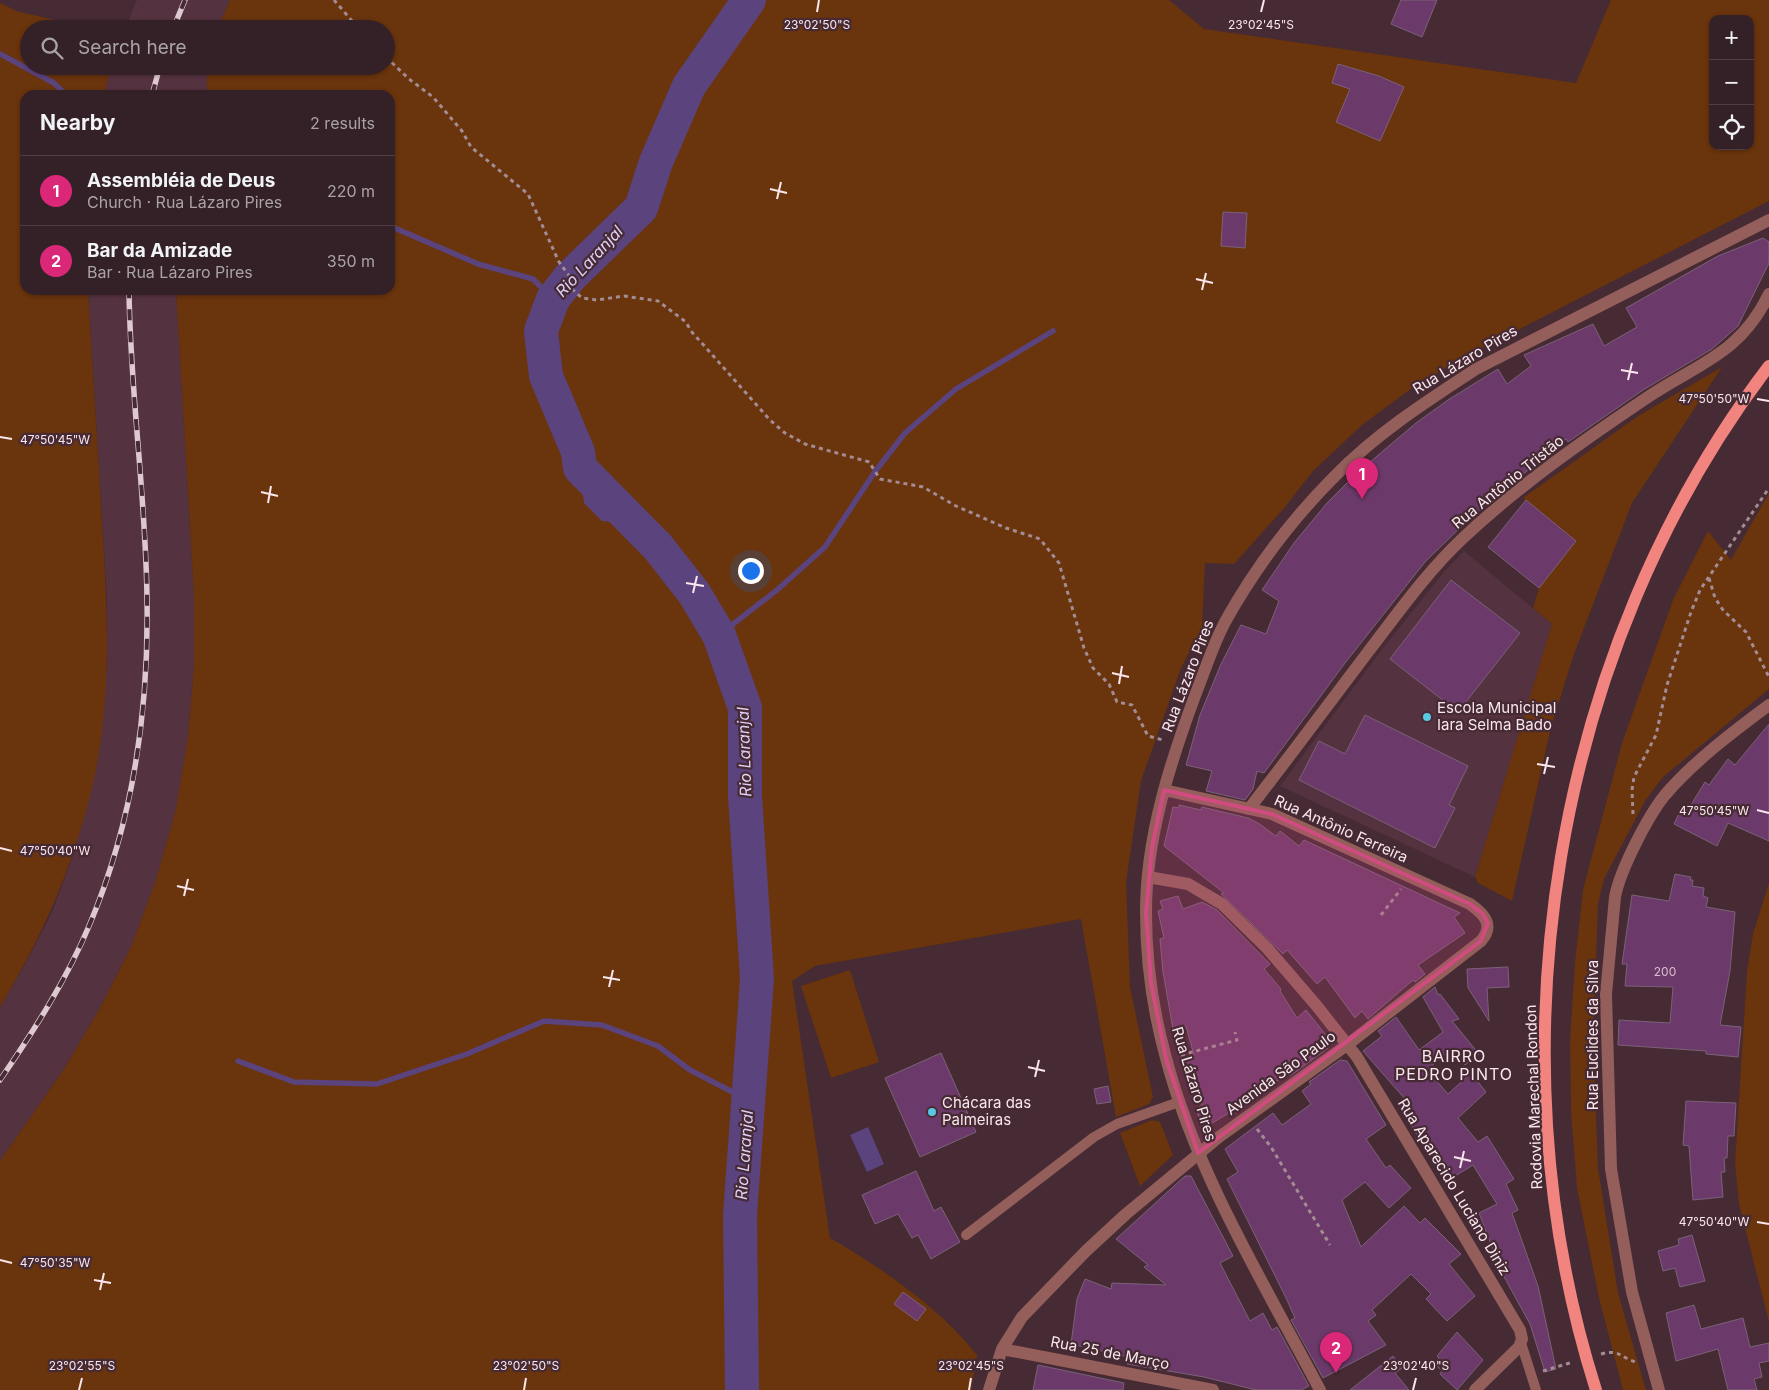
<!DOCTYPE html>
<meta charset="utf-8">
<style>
:root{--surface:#342027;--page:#3c282f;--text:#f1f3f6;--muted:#a9a3a7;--line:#4e3e44;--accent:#db2777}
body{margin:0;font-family:Inter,sans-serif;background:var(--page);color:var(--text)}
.controls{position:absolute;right:15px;top:15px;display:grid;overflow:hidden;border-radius:10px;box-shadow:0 1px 4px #0004}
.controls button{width:45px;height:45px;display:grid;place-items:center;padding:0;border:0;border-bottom:1px solid var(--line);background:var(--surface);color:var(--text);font:25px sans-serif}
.you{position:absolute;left:750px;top:570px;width:18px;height:18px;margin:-12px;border:4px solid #fff;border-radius:50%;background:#1a73e8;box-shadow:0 0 0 8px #1a73e833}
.badge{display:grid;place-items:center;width:32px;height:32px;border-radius:50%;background:var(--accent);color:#fff;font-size:16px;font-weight:700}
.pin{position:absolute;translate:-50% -41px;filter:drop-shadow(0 1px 2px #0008)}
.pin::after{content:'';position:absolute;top:26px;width:18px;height:15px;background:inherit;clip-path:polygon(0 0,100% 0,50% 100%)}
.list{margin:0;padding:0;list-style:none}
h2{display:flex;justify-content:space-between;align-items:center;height:65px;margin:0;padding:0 20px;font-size:21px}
h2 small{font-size:16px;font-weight:400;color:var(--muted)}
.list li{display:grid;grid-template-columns:32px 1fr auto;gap:15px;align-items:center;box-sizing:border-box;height:70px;padding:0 20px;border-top:1px solid var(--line)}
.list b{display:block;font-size:19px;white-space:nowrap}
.list p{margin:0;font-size:16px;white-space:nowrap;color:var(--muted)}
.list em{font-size:16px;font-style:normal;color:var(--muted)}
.icon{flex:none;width:28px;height:28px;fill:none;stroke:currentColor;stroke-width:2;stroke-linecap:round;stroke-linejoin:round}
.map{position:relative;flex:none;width:1769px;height:1390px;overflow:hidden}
.search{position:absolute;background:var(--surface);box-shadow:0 1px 4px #0004;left:20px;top:20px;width:375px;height:55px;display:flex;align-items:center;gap:12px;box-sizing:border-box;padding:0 18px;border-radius:28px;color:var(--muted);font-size:19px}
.panel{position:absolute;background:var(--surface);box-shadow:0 1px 4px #0004;left:20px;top:90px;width:375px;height:205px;border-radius:15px}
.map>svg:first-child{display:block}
.built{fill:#55323f}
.green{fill:#6a340c;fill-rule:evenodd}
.water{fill:#5b437e}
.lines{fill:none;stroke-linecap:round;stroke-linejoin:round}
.stream{stroke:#5b437e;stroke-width:5.5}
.river{stroke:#5b437e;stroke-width:34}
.building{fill:#6c3a6a;stroke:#7a6278}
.path{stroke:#a38c94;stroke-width:3;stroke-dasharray:4 4;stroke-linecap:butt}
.service{stroke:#945e5a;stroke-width:10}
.minor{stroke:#945e5a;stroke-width:12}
.primary{stroke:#f1847e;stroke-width:12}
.rail-casing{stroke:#ddc9cf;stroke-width:5.5}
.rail{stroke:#462a34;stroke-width:4;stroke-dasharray:11;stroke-linecap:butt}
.marked{fill:#d04c80;fill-opacity:0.2;stroke:#d04c80;stroke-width:4;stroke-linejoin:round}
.ticks{fill:none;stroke:#fae7ed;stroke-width:2}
.poi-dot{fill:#59c8e5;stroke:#462a34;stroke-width:2}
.labels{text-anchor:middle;stroke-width:4.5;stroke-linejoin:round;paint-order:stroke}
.number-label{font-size:12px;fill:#d6bccc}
.street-label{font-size:15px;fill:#fae7ed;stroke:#462a34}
.poi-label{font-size:15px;fill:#fae7ed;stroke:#462a34;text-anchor:start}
.water-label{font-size:16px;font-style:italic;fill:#ded1f6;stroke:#462a34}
.neighbourhood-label{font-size:16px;letter-spacing:1px;fill:#fae7ed;stroke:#462a34}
.ticks-label{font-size:12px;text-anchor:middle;fill:#fae7ed;stroke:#462a34;stroke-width:4.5;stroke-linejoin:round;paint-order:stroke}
</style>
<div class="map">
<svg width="1769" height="1390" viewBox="0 0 1769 1390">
<rect width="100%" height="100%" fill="#462a34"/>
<path class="built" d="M 137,0 L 230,0 L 217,29 L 125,29 Z
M 111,66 L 207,66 L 207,95 L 104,95 Z
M 88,290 L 176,290 L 194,596 L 194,666 L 188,737 L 176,809 L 156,880 L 131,947 L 100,1008 L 64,1069 L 0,1161 L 0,1007 L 24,966 L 52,912 L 74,853 L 102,726 L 107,663 L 107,599 Z
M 1464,551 L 1552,624 L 1475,877 L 1280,786 L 1383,648 L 1443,573 Z"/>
<path class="green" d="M 230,0 L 1169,0 L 1204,29 L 1576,83 L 1611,0 L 1769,0 L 1769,201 L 1461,359 L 1412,388 L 1362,425 L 1313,471 L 1285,507 L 1234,564 L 1205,563 L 1202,628 L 1181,668 L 1141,781 L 1126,882 L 1130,987 L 1153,1097 L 1149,1104 L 1116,1117 L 1081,919 L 815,966 L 792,981 L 830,1238 C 882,1268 940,1308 977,1355 L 971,1390 L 0,1390 L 0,1161 L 64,1069 L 100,1008 L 131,947 L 156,880 L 176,809 L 188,737 L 194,666 L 194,596 L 176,290 L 390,290 L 390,95 L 207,95 L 207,66 L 386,66 L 386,29 L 217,29 ZM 1713,19 L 1750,19 L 1750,146 L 1713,146 Z
M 0,3 L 19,12 L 98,29 L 29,29 L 29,66 L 111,66 L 104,95 L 25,95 L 25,290 L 88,290 C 92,362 97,434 101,505 C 107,601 114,698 91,792 C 71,872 42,937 0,1007 Z
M 1722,367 L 1632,503 L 1574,654 L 1551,727 L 1512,901 L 1478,883 L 1475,877 L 1552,624 L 1533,608 L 1539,588 L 1576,541 L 1523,498 L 1638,416 Z
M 1769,493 L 1769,689 L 1663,777 L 1645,801 L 1604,879 L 1598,904 L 1593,1041 L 1598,1168 L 1618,1293 L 1646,1390 L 1623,1390 L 1599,1298 L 1577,1188 L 1571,1111 L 1570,1041 L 1575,962 L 1583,890 L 1622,743 L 1673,600 L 1708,531 L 1731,560 Z
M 1769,883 L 1769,1322 L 1739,1204 L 1735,1163 L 1747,972 L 1753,934 Z
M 850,970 L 879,1062 L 831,1078 L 801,986 Z
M 1152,1120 L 1160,1122 L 1173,1155 L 1140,1186 L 1120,1133 Z"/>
<path class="water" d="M 580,468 L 595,468 L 609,473 L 612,484 L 653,532 L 658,547 L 637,540 L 614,522 L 602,521 L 584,503 Z
M 868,1127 L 884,1164 L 867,1172 L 850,1135 Z
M 743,1327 L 749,1390 L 736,1390 Z"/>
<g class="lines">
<path class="stream" d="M 0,54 L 54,83 L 66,95
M 390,226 L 478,264 L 533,279 L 553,299
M 719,635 L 777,590 L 825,547 L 874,473 L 905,433 L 956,389 L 1053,331
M 238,1061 L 294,1082 L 377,1084 L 467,1054 L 544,1021 L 602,1025 L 658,1046 L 690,1070 L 748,1100"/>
<path class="river" d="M 742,1390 L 740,1215 L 757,979 L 745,796 L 745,708 L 719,635 L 694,593 L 658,547 L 580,468 L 578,452 L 546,376 L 541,331 L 553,299 L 570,277 L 641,208 L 656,162 L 689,86 L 749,0"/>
</g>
<path class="building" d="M 1401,0 L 1437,0 L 1422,37 L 1391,24 Z
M 1338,64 L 1379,76 L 1404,87 L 1380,141 L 1336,122 L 1350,89 L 1332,83 Z
M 1223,212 L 1247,213 L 1245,248 L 1221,246 Z
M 1763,238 L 1769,242 L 1769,263 L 1738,326 L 1712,349 L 1643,390 L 1568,442 L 1566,439 L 1472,516 L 1425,562 L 1345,663 L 1264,773 L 1257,771 L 1253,789 L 1245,800 L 1206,791 L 1212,771 L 1186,765 L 1200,715 L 1221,664 L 1241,625 L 1266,634 L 1279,601 L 1262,590 L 1294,543 L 1327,503 L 1357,473 L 1416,423 L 1448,400 L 1498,369 L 1507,384 L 1531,366 L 1524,355 L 1593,324 L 1604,346 L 1637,327 L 1626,308 L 1718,256 Z
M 1526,500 L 1576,541 L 1539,588 L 1488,547 Z
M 1451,580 L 1520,633 L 1458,712 L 1390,659 Z
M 1365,715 L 1468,766 L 1449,805 L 1455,808 L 1435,848 L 1299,780 L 1319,741 L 1345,754 Z
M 1769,724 L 1769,841 L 1728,823 L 1717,846 L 1674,824 L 1683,805 L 1689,808 L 1705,782 L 1709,785 L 1728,759 L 1735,765 Z
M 1179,805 L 1201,810 L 1202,807 L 1248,818 L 1258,823 L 1276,836 L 1280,831 L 1299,846 L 1304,840 L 1460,913 L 1454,917 L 1465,933 L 1418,965 L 1425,974 L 1415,982 L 1413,980 L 1368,1019 L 1362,1011 L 1355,1018 L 1325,977 L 1317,984 L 1287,950 L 1283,954 L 1221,894 L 1224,893 L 1164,846 L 1173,807 L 1179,808 Z
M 1675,874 L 1691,877 L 1690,880 L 1693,880 L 1692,886 L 1704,888 L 1703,896 L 1708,898 L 1706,907 L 1735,912 L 1730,971 L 1720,1025 L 1741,1027 L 1738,1057 L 1706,1054 L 1706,1051 L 1618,1045 L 1619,1020 L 1670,1023 L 1673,987 L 1625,986 L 1627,964 L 1622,964 L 1632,895 L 1669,901 Z
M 1178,896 L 1183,909 L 1202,902 L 1217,910 L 1270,964 L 1264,969 L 1281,989 L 1280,991 L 1297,1018 L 1306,1010 L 1329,1039 L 1328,1048 L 1290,1076 L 1288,1073 L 1254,1098 L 1209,1125 L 1206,1121 L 1201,1124 L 1196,1109 L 1202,1105 L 1186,1057 L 1194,1055 L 1186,1026 L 1173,1029 L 1163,972 L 1160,939 L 1164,938 L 1158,911 L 1163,909 L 1160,901 Z
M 1508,967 L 1509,987 L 1487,988 L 1489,1021 L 1468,988 L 1467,969 Z
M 1435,987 L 1438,995 L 1440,994 L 1459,1019 L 1452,1021 L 1479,1054 L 1465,1065 L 1451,1049 L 1427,1070 L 1448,1094 L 1471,1073 L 1486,1092 L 1458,1118 L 1478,1142 L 1487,1136 L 1514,1179 L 1506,1184 L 1518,1210 L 1512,1213 L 1538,1286 L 1556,1369 L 1545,1372 L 1530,1324 L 1502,1273 L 1479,1213 L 1497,1204 L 1473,1165 L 1452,1178 L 1448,1171 L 1445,1172 L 1426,1145 L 1424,1146 L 1404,1114 L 1412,1107 L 1363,1051 L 1382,1036 L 1378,1031 L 1396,1017 L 1419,1050 L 1443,1032 L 1423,997 Z
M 941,1053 L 976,1132 L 920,1157 L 885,1078 Z
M 1340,1060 L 1347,1061 L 1386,1125 L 1366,1139 L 1386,1168 L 1390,1165 L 1411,1188 L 1389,1208 L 1365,1182 L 1342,1200 L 1361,1247 L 1404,1206 L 1420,1223 L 1425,1218 L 1461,1254 L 1449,1264 L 1475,1296 L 1447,1321 L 1426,1299 L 1431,1294 L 1411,1274 L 1372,1310 L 1376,1315 L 1368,1321 L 1386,1345 L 1323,1378 L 1291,1320 L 1295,1318 L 1287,1300 L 1227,1179 L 1238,1172 L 1225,1149 L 1273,1113 L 1282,1125 L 1311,1104 L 1302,1091 L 1311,1084 L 1309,1082 Z
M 1108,1086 L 1111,1102 L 1097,1104 L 1094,1089 Z
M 1686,1101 L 1736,1103 L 1734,1136 L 1728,1136 L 1727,1158 L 1724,1158 L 1725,1172 L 1721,1172 L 1723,1197 L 1693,1200 L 1689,1146 L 1683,1145 Z
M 916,1171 L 934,1211 L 941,1207 L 960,1242 L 931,1259 L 918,1235 L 912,1238 L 898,1214 L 875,1224 L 862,1195 Z
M 1185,1176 L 1191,1176 L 1233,1256 L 1220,1263 L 1250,1321 L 1263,1313 L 1272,1330 L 1277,1327 L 1309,1386 L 1301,1390 L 1256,1390 L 1204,1377 L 1127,1364 L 1128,1357 L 1071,1344 L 1077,1299 L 1085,1279 L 1111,1289 L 1112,1283 L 1166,1285 L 1144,1267 L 1148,1265 L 1116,1239 Z
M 1692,1235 L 1705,1281 L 1680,1287 L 1675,1268 L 1663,1271 L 1658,1251 L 1679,1245 L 1678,1239 Z
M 903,1292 L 926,1309 L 917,1321 L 894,1304 Z
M 1694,1305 L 1701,1329 L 1743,1318 L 1750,1347 L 1769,1343 L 1769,1361 L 1759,1363 L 1762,1377 L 1754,1379 L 1757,1390 L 1728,1390 L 1718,1349 L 1676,1361 L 1666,1313 Z
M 1457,1332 L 1483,1360 L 1457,1390 L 1440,1374 L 1442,1371 L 1434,1363 L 1439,1358 L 1437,1356 Z
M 1393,1356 L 1402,1368 L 1395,1373 L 1409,1390 L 1350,1390 Z
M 1038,1365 L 1124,1383 L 1123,1390 L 1033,1390 Z"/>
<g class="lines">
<path class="path" d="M 334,0 L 359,29
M 386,57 L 409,79 L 433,97 L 462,131 L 471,147 L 528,194 L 559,262 L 570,277 L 572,289 L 582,298 L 597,300 L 624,296 L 658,301 L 686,322 L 691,331 L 770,420 L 785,433 L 805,444 L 869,462 L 880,479 L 923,487 L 956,506 L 1006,528 L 1040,539 L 1059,563 L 1084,648 L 1093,668 L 1109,684 L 1117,702 L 1132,705 L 1148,736 L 1163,740
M 1709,578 L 1715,598 L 1723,610 L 1746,632 L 1769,677
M 1633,814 L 1632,790 L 1634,777 L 1656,735 L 1667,685 L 1691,612 L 1700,590 L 1769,488
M 1381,915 L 1401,889
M 1181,1055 L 1237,1040 L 1235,1032
M 1257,1129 L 1271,1147 L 1330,1245
M 1601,1354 C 1620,1349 1619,1357 1636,1362
M 1543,1371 L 1573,1362"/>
<path class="service" d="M 966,1235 L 1094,1137 L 1117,1124 L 1179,1102
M 1521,1343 L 1536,1390"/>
<path class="minor" d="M 1249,809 C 1289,757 1329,704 1368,652 C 1398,613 1426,573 1462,539 C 1518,486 1584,440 1648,397 C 1699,363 1740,354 1769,294
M 1148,877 L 1188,884 L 1222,904 L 1267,948 L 1316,1005 L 1357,1057 L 1520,1330 L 1522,1339 L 1519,1347 L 1475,1390
M 1002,1349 L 1213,1390
M 989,1390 L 1002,1349 L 1022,1317 L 1086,1251 L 1126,1214 L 1219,1137 L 1347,1045 L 1481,941 C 1495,925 1484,914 1470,904 L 1272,814 L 1164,790
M 1320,1390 C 1265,1285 1196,1173 1166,1058 C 1153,1011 1146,960 1146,912 C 1146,837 1170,763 1196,693 C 1205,670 1213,645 1225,622 C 1254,570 1293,518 1335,476 C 1377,433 1427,401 1476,369 L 1769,220
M 1659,1390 L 1632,1292 L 1611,1169 L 1606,994 L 1615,897 C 1620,870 1648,816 1665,795 C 1693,762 1735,730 1769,705"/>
<path class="primary" d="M 1596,1390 C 1488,1051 1553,649 1769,366"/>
<g class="rail-casing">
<path id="rail" d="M 173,29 L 185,0
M 152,95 L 160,66
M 0,1080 C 33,1032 66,981 89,926 C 133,822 149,712 147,599 C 146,496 130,393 129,290"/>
</g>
<use href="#rail" class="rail"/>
</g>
<path class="marked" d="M 1164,790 L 1272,814 L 1470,904 L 1482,913 L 1488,923 L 1481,941 L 1198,1153 L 1166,1059 L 1151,983 L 1146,913 L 1152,847 Z"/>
<path class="ticks" d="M 817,12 L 819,0M 1261,12 L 1264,0M 770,189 L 787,193M 777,199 L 781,182M 1196,279 L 1213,283M 1202,290 L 1206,273M 1621,370 L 1638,373M 1628,380 L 1632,363M 1757,399 L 1769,401M 0,437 L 12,439M 261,492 L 278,496M 268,503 L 271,486M 686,583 L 704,586M 693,593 L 697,576M 1112,673 L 1129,677M 1119,684 L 1122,666M 1537,764 L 1555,767M 1544,774 L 1548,757M 1757,810 L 1769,813M 0,848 L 12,851M 177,886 L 194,890M 184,896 L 188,879M 603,977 L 620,980M 609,987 L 613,970M 1028,1067 L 1045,1071M 1035,1077 L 1039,1060M 1454,1157 L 1471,1161M 1460,1168 L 1464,1151M 1757,1222 L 1769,1224M 0,1260 L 12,1263M 94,1280 L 111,1283M 100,1290 L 104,1273M 79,1390 L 82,1378M 524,1390 L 526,1378M 969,1390 L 971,1378M 1413,1390 L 1416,1378"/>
<g class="poi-dot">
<circle cx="1427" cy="717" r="5"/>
<circle cx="932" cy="1112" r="5"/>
</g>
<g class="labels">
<g class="number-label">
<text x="1665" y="976">200</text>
</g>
<g class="street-label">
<text transform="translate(1465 360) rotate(-31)" y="5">Rua Lázaro Pires</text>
<text transform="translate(1508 482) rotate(-39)" y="5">Rua Antônio Tristão</text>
<text transform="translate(1188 676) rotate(-69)" y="5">Rua Lázaro Pires</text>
<text transform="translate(1341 829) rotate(24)" y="5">Rua Antônio Ferreira</text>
<text transform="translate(1593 1035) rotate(-90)" y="5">Rua Euclides da Silva</text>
<text transform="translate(1281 1073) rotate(-36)" y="5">Avenida São Paulo</text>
<text transform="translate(1194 1084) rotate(73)" y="5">Rua Lázaro Pires</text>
<text transform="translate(1534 1097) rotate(-92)" y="5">Rodovia Marechal Rondon</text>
<text transform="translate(1454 1187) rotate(59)" y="5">Rua Aparecido Luciano Diniz</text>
<text transform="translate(1110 1353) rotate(11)" y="5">Rua 25 de Março</text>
</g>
<g class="poi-label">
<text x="1437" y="713">Escola Municipal<tspan x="1437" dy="17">Iara Selma Bado</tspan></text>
<text x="942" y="1108">Chácara das<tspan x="942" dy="17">Palmeiras</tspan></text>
</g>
<g class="water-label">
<text transform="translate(589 261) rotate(-47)" y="6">Rio Laranjal</text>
<text transform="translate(744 752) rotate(-92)" y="6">Rio Laranjal</text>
<text transform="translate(744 1155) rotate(-86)" y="6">Rio Laranjal</text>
</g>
<g class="neighbourhood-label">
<text x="1454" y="1062">BAIRRO<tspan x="1454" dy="18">PEDRO PINTO</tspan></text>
</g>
</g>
<g class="ticks-label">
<text x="817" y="29">23°02'50"S</text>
<text x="1261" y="29">23°02'45"S</text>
<text x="1714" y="403">47°50'50"W</text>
<text x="55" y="444">47°50'45"W</text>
<text x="1714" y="815">47°50'45"W</text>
<text x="55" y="855">47°50'40"W</text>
<text x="1714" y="1226">47°50'40"W</text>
<text x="55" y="1267">47°50'35"W</text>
<text x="82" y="1370">23°02'55"S</text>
<text x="526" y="1370">23°02'50"S</text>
<text x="971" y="1370">23°02'45"S</text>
<text x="1416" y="1370">23°02'40"S</text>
</g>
</svg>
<div class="controls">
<button>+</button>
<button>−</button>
<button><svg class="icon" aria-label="locate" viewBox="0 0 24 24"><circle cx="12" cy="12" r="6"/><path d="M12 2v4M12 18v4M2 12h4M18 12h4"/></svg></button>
</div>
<div class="you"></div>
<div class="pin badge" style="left:1362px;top:499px">1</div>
<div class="pin badge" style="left:1336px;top:1373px">2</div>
<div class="search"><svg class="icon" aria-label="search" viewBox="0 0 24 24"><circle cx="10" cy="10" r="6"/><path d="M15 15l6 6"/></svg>Search here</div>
<section class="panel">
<h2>Nearby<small>2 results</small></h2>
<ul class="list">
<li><span class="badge">1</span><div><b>Assembléia de Deus</b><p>Church · Rua Lázaro Pires</p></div><em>220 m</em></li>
<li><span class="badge">2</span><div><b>Bar da Amizade</b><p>Bar · Rua Lázaro Pires</p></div><em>350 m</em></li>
</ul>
</section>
</div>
